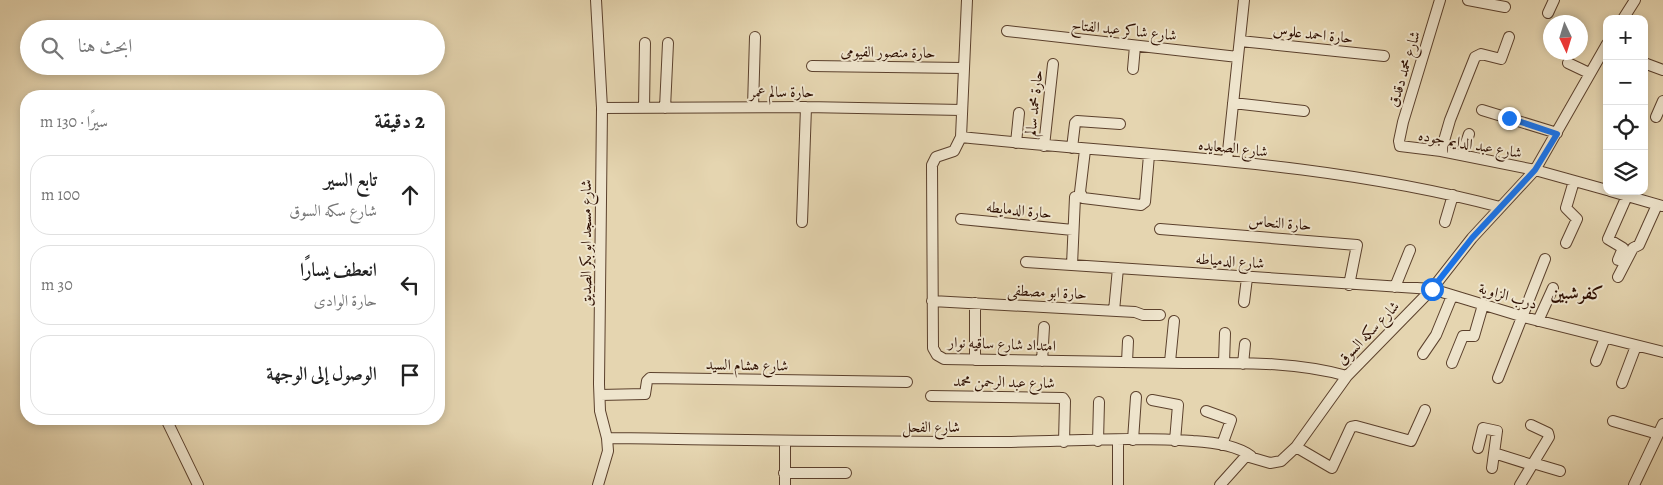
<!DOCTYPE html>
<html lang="ar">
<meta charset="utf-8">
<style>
:root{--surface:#fff;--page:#f6f6f6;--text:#222;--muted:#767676;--line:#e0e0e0}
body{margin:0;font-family:Alegreya,Amiri,serif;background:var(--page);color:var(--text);direction:rtl}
.controls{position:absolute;right:15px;top:15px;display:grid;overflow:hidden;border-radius:10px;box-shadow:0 2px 8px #0003}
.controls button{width:45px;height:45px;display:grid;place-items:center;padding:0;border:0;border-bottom:1px solid var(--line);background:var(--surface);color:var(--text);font:25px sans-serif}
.compass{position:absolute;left:1543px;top:15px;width:45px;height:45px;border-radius:50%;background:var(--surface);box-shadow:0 2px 8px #0003;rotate:176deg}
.stop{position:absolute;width:15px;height:15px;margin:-11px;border:4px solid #1a73e8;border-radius:50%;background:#fff}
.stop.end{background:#1a73e8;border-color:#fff;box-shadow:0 1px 5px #0008}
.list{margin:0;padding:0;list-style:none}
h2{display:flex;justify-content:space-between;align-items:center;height:65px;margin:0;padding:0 20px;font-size:21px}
h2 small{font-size:16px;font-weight:400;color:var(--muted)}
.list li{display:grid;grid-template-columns:32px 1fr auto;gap:15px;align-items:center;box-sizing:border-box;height:80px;margin:0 10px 10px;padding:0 10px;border:1px solid var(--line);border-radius:20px}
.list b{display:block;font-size:19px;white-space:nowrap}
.list p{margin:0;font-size:16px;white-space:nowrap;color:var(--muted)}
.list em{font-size:16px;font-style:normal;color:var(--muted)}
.icon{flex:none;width:28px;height:28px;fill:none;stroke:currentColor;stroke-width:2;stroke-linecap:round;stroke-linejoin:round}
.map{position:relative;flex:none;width:1663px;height:485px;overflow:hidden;direction:ltr}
.search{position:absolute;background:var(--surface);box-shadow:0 2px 8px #0003;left:20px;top:20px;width:425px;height:55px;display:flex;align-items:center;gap:12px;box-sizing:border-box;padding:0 18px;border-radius:28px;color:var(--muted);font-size:19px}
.panel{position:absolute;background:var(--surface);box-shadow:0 2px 8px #0003;left:20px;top:90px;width:425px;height:335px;border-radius:20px;direction:rtl}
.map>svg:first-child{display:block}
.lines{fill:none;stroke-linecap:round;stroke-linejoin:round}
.minor-casing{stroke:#5b402c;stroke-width:12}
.minor{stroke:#eee4cc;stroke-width:10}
.route{stroke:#1a73e8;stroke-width:6}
.labels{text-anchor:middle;stroke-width:4;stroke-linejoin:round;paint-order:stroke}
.street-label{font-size:15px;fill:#2d0e00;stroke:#eee4cc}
.quarter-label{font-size:18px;font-weight:bold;fill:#2d0e00;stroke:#eee4cc}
</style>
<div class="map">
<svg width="1663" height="485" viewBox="0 0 1663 485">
<rect width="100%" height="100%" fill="#e5d5b0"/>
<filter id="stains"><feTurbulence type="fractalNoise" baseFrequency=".004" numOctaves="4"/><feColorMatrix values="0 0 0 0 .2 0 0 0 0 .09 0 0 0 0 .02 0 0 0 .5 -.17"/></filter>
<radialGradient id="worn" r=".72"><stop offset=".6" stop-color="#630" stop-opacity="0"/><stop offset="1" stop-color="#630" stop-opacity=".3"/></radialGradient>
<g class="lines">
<g class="minor-casing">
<path id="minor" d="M 596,0 L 602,108 L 599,384 L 600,411 L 607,438 L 608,451 L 598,485
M 967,0 L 961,137 L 954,151 L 936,157 L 932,165 L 933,348 L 937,355 L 944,359 C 1024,361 1104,362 1184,363 C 1237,363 1295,361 1347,376
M 1440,0 L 1403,122 L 1399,141 L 1400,146 L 1441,151 L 1535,170 L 1607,190
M 1468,0 L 1505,7
M 1548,13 L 1554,0
M 1623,19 L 1635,0
M 1007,31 L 1238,57
M 1240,41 L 1384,56
M 1568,63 L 1589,73
M 1644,63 L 1663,70
M 812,66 L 963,68
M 1133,69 L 1135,46
M 1233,103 L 1304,111
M 753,107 L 755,37
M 602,108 L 806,107 L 962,110
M 644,108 L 645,43
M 665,108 L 668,43
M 1482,110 L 1557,133
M 1656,117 L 1663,101
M 961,137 C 1140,156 1324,160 1500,207
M 1016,143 L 1019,113
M 1044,146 L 1053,64
M 1072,148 L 1075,123 L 1077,121 L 1120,124
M 1085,150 L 1080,192 L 1083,198 L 1141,205 L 1145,202 L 1149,155
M 1441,151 L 1450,120 L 1475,57 L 1481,54 L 1501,59 L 1509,37
M 1462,155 L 1469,134
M 1227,161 L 1244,0
M 1610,191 L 1662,206
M 961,219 L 1073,230
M 802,222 L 806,107
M 1445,222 L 1453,195
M 1160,229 L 1357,245 L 1349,285
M 1566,243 L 1577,219 L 1566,208 L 1574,181
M 1618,260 L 1623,248 L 1608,239 L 1627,196
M 1026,262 L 1432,289 L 1524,317 L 1663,352
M 1072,265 L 1075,197
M 1618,277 L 1633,248 L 1639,245 L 1657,205
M 1395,287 L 1410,250
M 932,301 L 1135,312 L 1143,315 L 1160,315
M 1244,302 L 1247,278
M 1114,311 L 1118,268
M 1538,321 L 1553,288
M 1423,354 L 1436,335 L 1452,296
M 975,360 L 975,303
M 1042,361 L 1044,327
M 1596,361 L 1605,338
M 1127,362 L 1128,341
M 1170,362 L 1174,321
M 1224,363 L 1225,333
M 1452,363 L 1463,336 L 1474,336 L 1483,305
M 1243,364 L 1245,344
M 1498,378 L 1545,259
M 1622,383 L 1636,346
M 600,395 L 645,394 L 647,381 L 650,378 L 907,382
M 931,396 L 1063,398 L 1065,401 L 1064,442
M 1152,400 L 1178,405 L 1175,441
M 1206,411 L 1231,420 L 1222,445
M 166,419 L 198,485
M 1613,421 L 1658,434
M 607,438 C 736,440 864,442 993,442 C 1059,442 1127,436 1193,441 C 1212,442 1236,445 1251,456
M 1133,440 L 1136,397
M 1098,441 L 1099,402
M 1296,447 L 1332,468 L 1351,427 L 1356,426 L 1411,441 L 1425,410
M 1478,448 L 1483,428 L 1497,431 L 1492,468
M 1494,453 L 1532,465
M 1533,463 L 1560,471
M 784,473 L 846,473
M 785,485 L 785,441
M 1118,485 L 1118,441
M 1220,485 L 1246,456 L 1270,463 L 1281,461 L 1296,447 L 1347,376 L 1432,289 L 1472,238 L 1535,170 L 1607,44
M 1520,485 L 1549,437 L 1548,433 L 1531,425
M 1634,485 L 1663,424"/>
</g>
<use href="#minor" class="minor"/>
</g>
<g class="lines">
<path class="route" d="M 1432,289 L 1472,238 L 1535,170 L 1557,134 L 1509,118"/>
</g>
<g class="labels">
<g class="street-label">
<text transform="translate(1124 30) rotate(6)" y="5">شارع شاكر عبد الفتاح</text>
<text transform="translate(1313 34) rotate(6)" y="5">حارة احمد علوس</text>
<text transform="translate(888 52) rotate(1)" y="5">حارة منصور الفيومى</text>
<text transform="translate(1404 69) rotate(-73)" y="5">شارع محمد دقدق</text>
<text x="782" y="97">حارة سالم عمر</text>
<text transform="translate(1034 103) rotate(-84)" y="5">حارة محمد سالم</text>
<text transform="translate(1470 144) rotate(10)" y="5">شارع عبد الدايم جوده</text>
<text transform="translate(1233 148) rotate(6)" y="5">شارع الصعايده</text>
<text transform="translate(1019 210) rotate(6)" y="5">حارة الدمايطه</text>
<text transform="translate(1280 223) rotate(4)" y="5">حارة النحاس</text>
<text transform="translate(586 243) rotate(-90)" y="5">شارع مسجد ابو بكر الصديق</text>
<text transform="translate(1230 261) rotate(4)" y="5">شارع الدمياطه</text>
<text transform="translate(1047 292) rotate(3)" y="5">حارة ابو مصطفى</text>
<text transform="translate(1508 296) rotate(16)" y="5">درب الزاوية</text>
<text transform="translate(1368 333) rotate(-46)" y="5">شارع سكه السوق</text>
<text transform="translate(1002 344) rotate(2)" y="5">امتداد شارع ساقيه نوار</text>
<text transform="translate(747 365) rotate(1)" y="5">شارع هشام السيد</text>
<text transform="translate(1004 382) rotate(1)" y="5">شارع عبد الرحمن محمد</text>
<text x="931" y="432">شارع الفحل</text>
</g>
<g class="quarter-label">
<text x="1577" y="299">كفرشبين</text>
</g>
</g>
<rect width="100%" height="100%" filter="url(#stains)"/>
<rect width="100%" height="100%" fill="url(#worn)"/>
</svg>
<div class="controls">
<button>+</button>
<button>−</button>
<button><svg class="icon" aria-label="locate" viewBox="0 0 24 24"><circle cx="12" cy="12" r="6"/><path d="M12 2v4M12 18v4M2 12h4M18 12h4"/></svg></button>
<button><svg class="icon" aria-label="layers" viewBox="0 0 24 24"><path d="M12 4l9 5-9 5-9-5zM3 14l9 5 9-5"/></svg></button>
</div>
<svg class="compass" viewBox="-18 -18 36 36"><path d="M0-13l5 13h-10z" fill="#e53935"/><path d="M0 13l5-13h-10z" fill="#767676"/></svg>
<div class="stop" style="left:1432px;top:289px"></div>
<div class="stop end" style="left:1509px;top:118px"></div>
<div class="search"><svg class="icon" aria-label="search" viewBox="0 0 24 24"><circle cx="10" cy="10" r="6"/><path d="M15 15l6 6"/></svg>ابحث هنا</div>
<section class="panel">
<h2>2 دقيقة<small>سيرًا · 130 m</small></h2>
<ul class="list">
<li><svg class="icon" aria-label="ahead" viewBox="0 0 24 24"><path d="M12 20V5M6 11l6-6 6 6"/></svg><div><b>تابع السير</b><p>شارع سكه السوق</p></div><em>100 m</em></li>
<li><svg class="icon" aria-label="left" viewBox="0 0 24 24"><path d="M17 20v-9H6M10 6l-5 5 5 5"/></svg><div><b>انعطف يسارًا</b><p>حارة الوادى</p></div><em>30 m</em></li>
<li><svg class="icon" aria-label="arrive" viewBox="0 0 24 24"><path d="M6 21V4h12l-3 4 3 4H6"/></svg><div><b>الوصول إلى الوجهة</b></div></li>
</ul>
</section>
</div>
